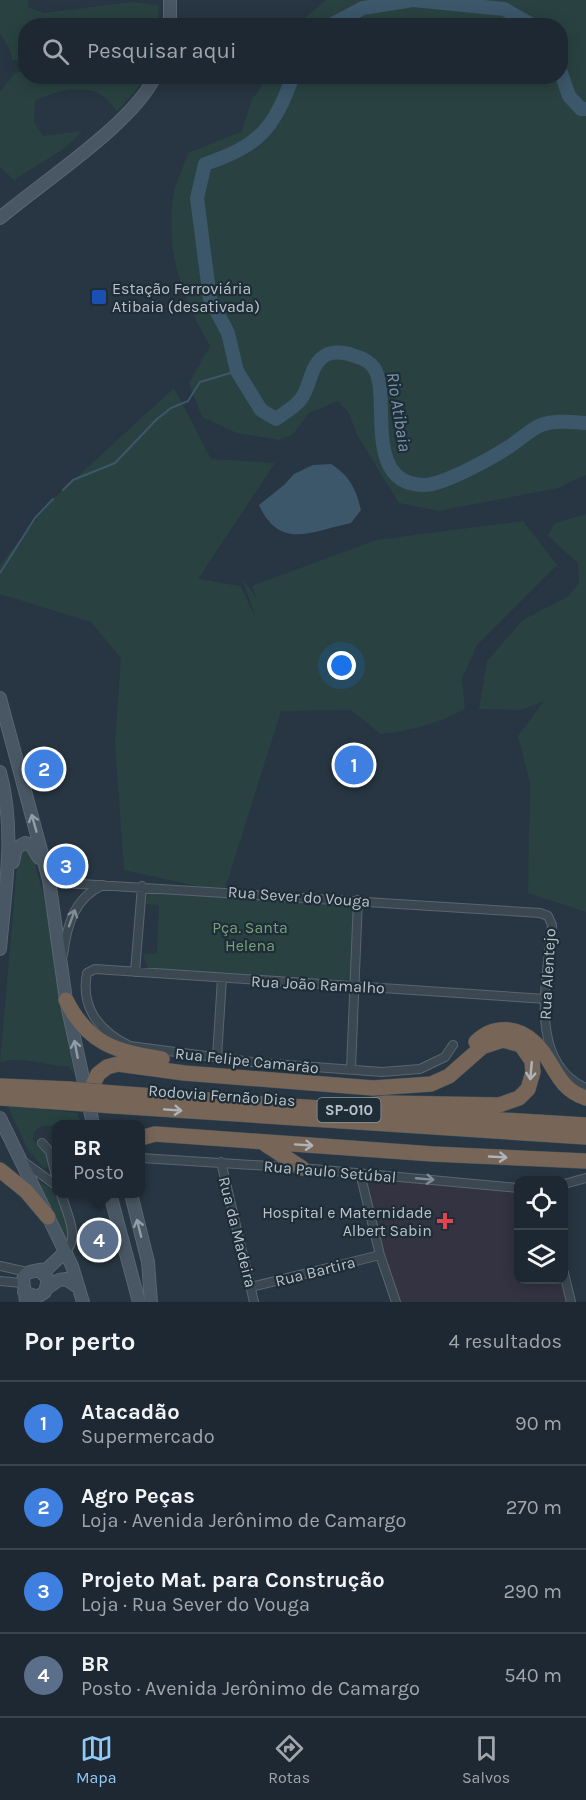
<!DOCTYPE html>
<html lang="pt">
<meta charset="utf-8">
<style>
:root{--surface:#1d2832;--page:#25303a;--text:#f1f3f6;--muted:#a0a6ac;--line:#3b444d;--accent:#91c9f7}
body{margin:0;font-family:Karla,sans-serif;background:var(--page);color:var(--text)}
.controls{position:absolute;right:18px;bottom:18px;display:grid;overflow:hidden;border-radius:12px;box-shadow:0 3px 15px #0003}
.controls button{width:54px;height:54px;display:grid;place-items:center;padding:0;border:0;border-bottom:2px solid var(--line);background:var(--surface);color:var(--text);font:30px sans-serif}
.you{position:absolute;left:342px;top:666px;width:21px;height:21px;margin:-15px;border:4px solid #fff;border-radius:50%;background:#1a73e8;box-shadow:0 0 0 9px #1a73e833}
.badge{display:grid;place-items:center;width:39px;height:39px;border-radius:50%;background:var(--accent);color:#fff;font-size:20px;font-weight:700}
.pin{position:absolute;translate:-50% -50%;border:3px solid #fff;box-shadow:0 2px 6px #0006}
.popup{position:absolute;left:52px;top:1120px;width:93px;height:78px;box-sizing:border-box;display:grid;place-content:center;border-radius:12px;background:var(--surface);filter:drop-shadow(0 2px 4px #0005);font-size:20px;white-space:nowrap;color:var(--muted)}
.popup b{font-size:22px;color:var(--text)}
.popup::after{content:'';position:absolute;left:50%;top:100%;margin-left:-12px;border:12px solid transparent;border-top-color:var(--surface)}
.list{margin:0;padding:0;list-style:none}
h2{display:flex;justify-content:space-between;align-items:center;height:78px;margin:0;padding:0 24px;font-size:26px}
h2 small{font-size:20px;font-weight:400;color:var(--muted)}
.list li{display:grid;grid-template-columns:39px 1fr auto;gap:18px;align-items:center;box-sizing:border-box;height:84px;padding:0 24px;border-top:2px solid var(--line)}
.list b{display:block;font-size:22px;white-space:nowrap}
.list p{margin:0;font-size:20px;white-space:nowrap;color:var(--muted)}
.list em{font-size:20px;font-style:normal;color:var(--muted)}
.icon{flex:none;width:33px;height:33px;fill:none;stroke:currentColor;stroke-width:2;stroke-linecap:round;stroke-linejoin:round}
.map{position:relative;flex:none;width:586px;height:1302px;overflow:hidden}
.search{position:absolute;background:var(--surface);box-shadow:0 3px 15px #0003;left:18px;right:18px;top:18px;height:66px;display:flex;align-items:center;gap:15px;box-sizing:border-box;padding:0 21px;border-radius:24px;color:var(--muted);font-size:22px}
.sheet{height:414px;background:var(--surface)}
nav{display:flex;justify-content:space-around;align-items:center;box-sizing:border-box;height:84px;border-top:2px solid var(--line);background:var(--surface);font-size:16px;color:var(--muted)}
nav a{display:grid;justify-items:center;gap:3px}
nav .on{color:var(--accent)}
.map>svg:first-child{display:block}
.medical{fill:#333342}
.green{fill:#294241}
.water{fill:#3c576a}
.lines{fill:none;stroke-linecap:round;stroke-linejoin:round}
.stream{stroke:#3c576a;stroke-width:2}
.river{stroke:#3c576a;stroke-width:14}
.street-casing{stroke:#59656f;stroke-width:10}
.secondary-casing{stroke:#59656f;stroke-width:14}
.highway-casing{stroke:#45525c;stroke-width:16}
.street{stroke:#3b4851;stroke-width:8}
.secondary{stroke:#495764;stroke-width:12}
.highway{stroke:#776658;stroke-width:15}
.highway-bridge-casing{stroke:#45525c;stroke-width:16;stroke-linecap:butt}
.highway-bridge{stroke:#776658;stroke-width:15}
.oneway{stroke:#919da7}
.oneway2{stroke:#808b94}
.oneway3{stroke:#aeb4ba}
.transit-dot{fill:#1a4fb4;stroke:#1f2d37;stroke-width:2}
.health-dot{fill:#e0444e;stroke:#1f2d37;stroke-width:2}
.labels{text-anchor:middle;stroke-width:4.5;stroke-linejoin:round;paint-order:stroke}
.shield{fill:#1f2d37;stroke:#8a959f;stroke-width:1.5}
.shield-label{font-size:15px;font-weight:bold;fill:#b8c2cb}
.poi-label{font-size:16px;fill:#b8c2cb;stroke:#1f2d37;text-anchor:start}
.street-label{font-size:16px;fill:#b8c2cb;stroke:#1f2d37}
.park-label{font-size:16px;fill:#76a179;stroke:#1f2d37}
.water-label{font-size:18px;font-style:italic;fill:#7897ae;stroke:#1f2d37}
</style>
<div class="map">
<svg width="586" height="1302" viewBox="0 0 586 1302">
<rect width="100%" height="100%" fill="#273642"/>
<path class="medical" d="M 360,1173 L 518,1188 L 518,1280 L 564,1280 L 571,1302 L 396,1302 Z"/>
<path class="green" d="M 0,0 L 28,0 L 28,7 L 44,13 L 133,2 L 159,6 L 158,25 L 26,26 L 25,61 L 12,60 L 10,49 L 0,34 Z
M 326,0 L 586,0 L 586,475 L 558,488 L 439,511 L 399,503 L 357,435 L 349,413 L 338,401 L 309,413 L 293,434 L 280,440 L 237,433 L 202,417 L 189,383 L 210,346 C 182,298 164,249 174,192 C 177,179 184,166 188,153 L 241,132 L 252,100 L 267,77 L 560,76 L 560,26 L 296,25 Z
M 25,71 L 26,76 L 143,77 L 138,88 L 117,111 C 112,106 107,97 100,94 C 79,84 54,92 35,101 L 34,122 L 43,136 L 82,131 L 65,148 L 14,180 L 0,167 L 0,92 L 15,73 Z
M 174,388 L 211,459 L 275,463 L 198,579 L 240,586 L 256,618 L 242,578 L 257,599 L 252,586 L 376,540 L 523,521 L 557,565 L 477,645 L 462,679 L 465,709 C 438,723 411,731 381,734 L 351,710 L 281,711 L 224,892 L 124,870 L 115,743 L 121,658 L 91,622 L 0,594 L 0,565 L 53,499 Z
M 586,514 L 586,912 L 528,893 L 530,783 L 518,736 L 544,701 L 521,710 L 479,709 L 487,661 L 523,620 L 569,596 L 579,583 L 578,563 L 548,536 L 555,523 Z
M 21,850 L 32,852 L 44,898 L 74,1074 L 68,1066 C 45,1067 22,1054 0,1063 L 18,855 Z
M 156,891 L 347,904 L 354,908 L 350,978 L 345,981 L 148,968 L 143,957 L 145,954 L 157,953 L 159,905 L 146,904 L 148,895 Z
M 7,1105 L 77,1113 L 81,1124 L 41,1126 L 34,1132 L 33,1140 L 50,1160 L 50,1167 L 44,1168 L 28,1150 Z
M 40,1182 L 57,1192 L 70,1242 L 64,1238 L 44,1197 Z"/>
<path class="water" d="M 331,464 C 350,476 356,489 361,510 L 351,523 C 312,531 280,551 259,505 L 284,485 L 294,474 L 313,465 Z"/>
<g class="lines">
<path class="stream" d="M 63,490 L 73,480 L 115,463 L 157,419 L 171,408 L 188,401 L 200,382 L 237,371
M 0,573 L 35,518 L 53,499"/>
<path class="river" d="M 329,26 L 363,8 L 413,0 L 504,9 L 534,26
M 560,70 L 569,96 L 581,109 L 586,109
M 293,76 C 273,130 260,145 205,164 L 197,198 L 210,299 L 228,333 L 237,371 L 261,410 L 276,419 C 284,413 295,407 301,399 C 312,384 309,363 328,354 C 336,351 348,353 355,356 C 362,358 370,362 374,368 C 392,394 361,485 424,485 C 443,485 490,459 507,448 C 518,442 529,430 541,425 C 554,420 572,422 586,423"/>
<g class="street-casing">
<path id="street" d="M 49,880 L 65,883 L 540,913 L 548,916 L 552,925 C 548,976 526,1062 586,1088
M 63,955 C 67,925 74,898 103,885
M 135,972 L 142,886
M 453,1045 L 445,1057 L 420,1069 L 382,1072 L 260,1063 L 130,1046 C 100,1032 80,1008 87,973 L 95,969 L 546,999
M 217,1057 L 222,978
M 351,1069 L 358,900
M 42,1143 L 50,1152 L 57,1180
M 141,1158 L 302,1168 L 518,1188
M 24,1162 L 57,1186
M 221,1162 L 254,1302
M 360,1173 L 380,1255 L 396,1302
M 564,1184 L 586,1178
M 61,1194 C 66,1211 81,1239 65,1252
M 0,1266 L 27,1272
M 564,1273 L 571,1302
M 0,1281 L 21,1283
M 251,1287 L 380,1255"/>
</g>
<g class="secondary-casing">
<path id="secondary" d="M 170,26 L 170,0
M 0,218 C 42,182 134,123 155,76
M 0,698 L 49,880 L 66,1000 L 93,1124
M 0,772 C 16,831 5,890 0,949
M 13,862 L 16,848 L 25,843 L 31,845 L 39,858
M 0,1118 L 72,1266 L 83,1302
M 110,1194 L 139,1302
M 131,1194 L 148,1262 L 151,1302
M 47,1288 L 59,1280 L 66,1279 L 79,1288
M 24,1292 L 37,1297 L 45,1292 L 48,1279 L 39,1270
M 26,1302 C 24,1275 15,1273 47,1269 L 65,1252"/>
</g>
<g class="highway-casing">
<path id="highway" d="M 66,1000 C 88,1044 115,1051 162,1059
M 476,1042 C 494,1024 518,1027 535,1043 C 555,1061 555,1088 586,1098
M 0,1086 L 69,1089
M 113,1093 L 346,1110
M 0,1098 L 72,1103
M 86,1099 L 98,1074 L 107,1067 L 118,1064 L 184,1073 L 373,1088 L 431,1084 L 449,1076 L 482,1047 L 503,1040 L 521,1045 L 532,1061 L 533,1072 L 528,1089 L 519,1098 L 499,1105 L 387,1103 L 336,1109
M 114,1106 L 586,1137
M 388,1113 L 586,1125
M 141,1138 L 155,1134 L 433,1154 L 586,1161
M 265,1144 L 302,1168
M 0,1170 L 26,1191 L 48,1217"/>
</g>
<use href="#street" class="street"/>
<use href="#secondary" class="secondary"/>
<use href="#highway" class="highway"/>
<g class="highway-bridge-casing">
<path id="highway-bridge" d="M 69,1089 L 113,1093
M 72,1103 L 114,1106"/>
</g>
<use href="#highway-bridge" class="highway-bridge"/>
</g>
<defs><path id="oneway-shaft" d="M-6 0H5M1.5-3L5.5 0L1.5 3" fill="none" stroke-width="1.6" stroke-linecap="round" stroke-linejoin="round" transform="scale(1.5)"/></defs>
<g class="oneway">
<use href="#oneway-shaft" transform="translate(34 823) rotate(-106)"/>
<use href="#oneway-shaft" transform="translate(76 1049) rotate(-101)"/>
<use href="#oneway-shaft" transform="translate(139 1228) rotate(-104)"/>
</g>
<g class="oneway2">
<use href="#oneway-shaft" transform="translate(72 918) rotate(-70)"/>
<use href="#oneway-shaft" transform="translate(425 1179) rotate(5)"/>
</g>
<g class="oneway3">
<use href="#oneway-shaft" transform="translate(531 1071) rotate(95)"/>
<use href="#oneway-shaft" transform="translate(173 1110) rotate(4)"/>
<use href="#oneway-shaft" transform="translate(304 1145) rotate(4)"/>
<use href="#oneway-shaft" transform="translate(498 1157) rotate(3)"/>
</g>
<rect class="transit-dot" x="91" y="289" width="16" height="16" rx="3"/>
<path class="health-dot" d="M442 1212h6v6h6v6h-6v6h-6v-6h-6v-6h6z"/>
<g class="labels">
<rect class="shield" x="317.5" y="1098" width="63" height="24" rx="4.5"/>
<g class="shield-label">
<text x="349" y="1115">SP-010</text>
</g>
<g class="poi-label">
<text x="112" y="294">Estação Ferroviária<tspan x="112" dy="18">Atibaia (desativada)</tspan></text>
<text x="432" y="1218" text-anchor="end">Hospital e Maternidade<tspan x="432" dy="18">Albert Sabin</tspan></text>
</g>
<g class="street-label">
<text transform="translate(299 896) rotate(4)" y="6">Rua Sever do Vouga</text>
<text transform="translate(547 974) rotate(-87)" y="6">Rua Alentejo</text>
<text transform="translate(318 984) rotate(3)" y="6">Rua João Ramalho</text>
<text transform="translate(247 1060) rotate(6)" y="6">Rua Felipe Camarão</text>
<text transform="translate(222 1095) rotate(4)" y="6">Rodovia Fernão Dias</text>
<text transform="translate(330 1171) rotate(5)" y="6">Rua Paulo Setúbal</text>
<text transform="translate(238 1232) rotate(76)" y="6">Rua da Madeira</text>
<text transform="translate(315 1271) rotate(-14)" y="6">Rua Bartira</text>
</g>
<g class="park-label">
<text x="250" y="933">Pça. Santa<tspan x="250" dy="18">Helena</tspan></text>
</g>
<g class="water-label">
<text transform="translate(399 412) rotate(81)" y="6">Rio Atibaia</text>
</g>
</g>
</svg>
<div class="controls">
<button><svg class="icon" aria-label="locate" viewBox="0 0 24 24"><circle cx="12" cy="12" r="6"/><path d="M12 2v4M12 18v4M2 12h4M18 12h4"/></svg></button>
<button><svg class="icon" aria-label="layers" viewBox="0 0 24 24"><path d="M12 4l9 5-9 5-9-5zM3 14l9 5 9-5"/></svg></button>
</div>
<div class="you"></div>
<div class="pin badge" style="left:354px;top:765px;background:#3f7fe0">1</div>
<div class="pin badge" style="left:44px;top:769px;background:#3f7fe0">2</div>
<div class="pin badge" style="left:66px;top:866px;background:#3f7fe0">3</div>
<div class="pin badge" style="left:99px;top:1240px;background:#5c6f8a">4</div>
<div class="popup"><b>BR</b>Posto</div>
<div class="search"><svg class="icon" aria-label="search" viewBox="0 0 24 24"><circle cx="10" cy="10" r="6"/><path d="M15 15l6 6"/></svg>Pesquisar aqui</div>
</div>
<section class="sheet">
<h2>Por perto<small>4 resultados</small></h2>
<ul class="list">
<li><span class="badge" style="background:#3f7fe0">1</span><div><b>Atacadão</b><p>Supermercado</p></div><em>90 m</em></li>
<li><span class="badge" style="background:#3f7fe0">2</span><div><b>Agro Peças</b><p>Loja · Avenida Jerônimo de Camargo</p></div><em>270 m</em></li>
<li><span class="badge" style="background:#3f7fe0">3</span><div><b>Projeto Mat. para Construção</b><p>Loja · Rua Sever do Vouga</p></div><em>290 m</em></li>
<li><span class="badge" style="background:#5c6f8a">4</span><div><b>BR</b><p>Posto · Avenida Jerônimo de Camargo</p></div><em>540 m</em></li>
</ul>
</section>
<nav>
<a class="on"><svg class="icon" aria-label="map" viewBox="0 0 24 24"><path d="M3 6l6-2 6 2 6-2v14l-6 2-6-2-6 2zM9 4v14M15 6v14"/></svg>Mapa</a>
<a><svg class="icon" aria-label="directions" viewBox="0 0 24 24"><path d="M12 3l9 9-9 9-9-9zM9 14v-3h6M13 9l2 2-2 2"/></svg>Rotas</a>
<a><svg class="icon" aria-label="saved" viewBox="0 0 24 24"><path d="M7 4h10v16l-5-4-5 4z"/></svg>Salvos</a>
</nav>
